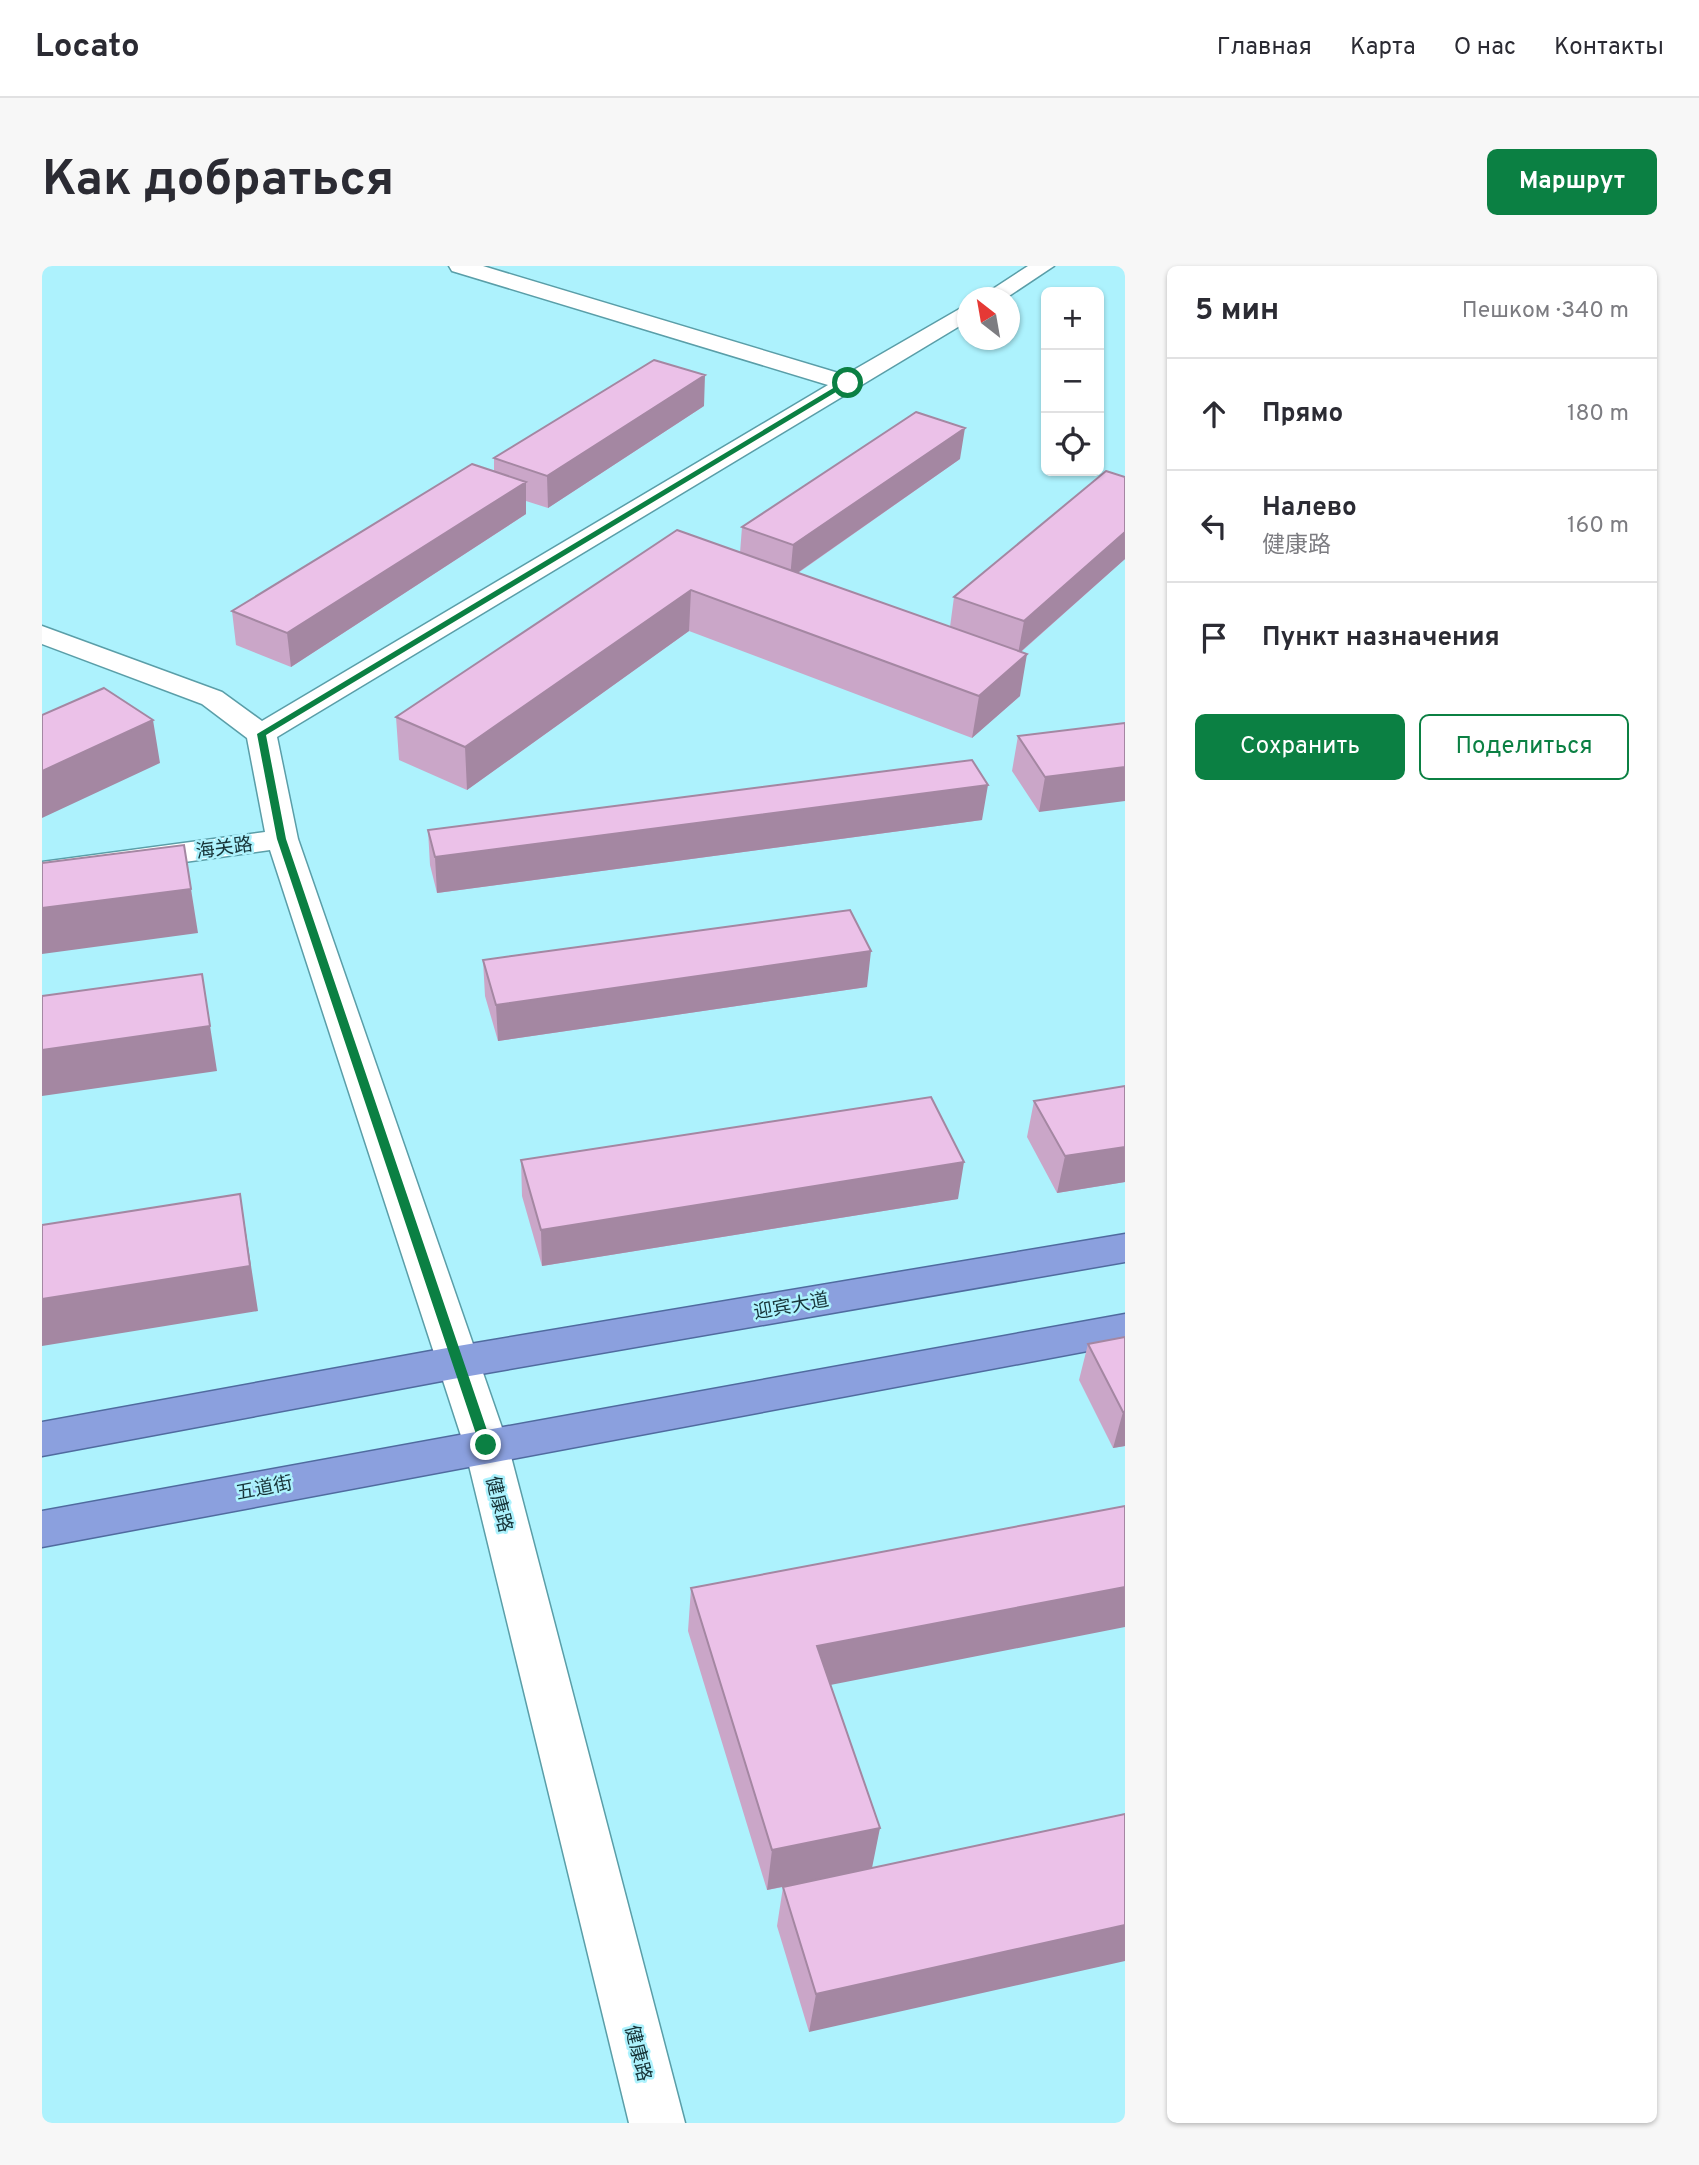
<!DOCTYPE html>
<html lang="ru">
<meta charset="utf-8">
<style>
:root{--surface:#fff;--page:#f7f7f7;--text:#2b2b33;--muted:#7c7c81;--line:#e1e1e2;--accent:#0b8043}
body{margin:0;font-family:Overpass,"Noto Sans SC",sans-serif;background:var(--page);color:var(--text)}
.controls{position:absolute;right:21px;top:21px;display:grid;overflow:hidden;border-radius:10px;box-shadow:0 2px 5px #0004}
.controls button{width:63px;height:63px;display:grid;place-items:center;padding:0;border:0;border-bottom:2px solid var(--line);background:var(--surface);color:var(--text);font:35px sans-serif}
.compass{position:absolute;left:915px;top:21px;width:63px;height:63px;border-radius:50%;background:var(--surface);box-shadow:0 2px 5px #0004;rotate:329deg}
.stop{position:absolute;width:21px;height:21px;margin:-16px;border:5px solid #0b8043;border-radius:50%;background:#fff}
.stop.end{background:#0b8043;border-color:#fff;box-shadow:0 2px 7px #0008}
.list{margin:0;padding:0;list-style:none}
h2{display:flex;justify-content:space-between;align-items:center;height:91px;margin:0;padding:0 28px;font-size:30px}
h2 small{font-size:23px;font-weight:400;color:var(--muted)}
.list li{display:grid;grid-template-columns:46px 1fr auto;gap:21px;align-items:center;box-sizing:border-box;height:112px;padding:0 28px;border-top:2px solid var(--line)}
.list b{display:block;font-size:26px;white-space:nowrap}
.list p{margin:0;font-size:23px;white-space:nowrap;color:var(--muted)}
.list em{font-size:23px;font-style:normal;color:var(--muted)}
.actions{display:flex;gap:14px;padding:21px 28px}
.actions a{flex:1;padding:16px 0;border:2px solid var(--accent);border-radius:10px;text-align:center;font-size:24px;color:var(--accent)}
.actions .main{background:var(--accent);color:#fff}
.icon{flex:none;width:38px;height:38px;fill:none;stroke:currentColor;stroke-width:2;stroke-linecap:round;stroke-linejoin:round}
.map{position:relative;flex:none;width:1083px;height:1857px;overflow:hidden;border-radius:10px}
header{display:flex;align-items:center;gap:42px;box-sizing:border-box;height:98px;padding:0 35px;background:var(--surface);border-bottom:2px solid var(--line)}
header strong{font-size:33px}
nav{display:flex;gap:38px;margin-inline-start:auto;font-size:24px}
.intro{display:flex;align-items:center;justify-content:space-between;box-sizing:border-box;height:168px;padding:0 42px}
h1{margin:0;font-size:49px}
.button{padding:18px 32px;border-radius:10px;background:var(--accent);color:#fff;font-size:24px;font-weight:700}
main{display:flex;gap:42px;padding:0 42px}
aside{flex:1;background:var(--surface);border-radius:10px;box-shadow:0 2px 5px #0004}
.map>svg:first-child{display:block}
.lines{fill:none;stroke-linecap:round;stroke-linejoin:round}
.minor-casing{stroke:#5a9ea8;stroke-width:3}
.trunk-casing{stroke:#506b9f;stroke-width:3}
.minor{fill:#fff;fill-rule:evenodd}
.trunk{fill:#8ba0de;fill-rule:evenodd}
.wall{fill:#caa6c8}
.shaded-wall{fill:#a487a2}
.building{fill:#ebc1e8;stroke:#a487a2;stroke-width:2}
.route{fill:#0b8043}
.labels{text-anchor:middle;stroke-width:5;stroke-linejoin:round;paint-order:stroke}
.street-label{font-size:19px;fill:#173438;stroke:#adf2fd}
</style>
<header>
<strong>Locato</strong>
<nav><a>Главная</a><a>Карта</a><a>О нас</a><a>Контакты</a></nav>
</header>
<div class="intro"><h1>Как добраться</h1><a class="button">Маршрут</a></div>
<main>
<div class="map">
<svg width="1083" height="1857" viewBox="0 0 1083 1857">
<rect width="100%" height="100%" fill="#adf2fd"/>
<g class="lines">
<g class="minor-casing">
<path id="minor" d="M 407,0 L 441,0 L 803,109 L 926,38 L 926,55 L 235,471 L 256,573 L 466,1179 L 643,1857 L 587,1857 L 422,1179 L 228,584 L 0,616 L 0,596 L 223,566 L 205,472 L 160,438 L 0,378 L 0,360 L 180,426 L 220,455 L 786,119 L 410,5 Z
M 986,0 L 1012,0 L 964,32 L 937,32 Z"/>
</g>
<g class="trunk-casing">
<path id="trunk" d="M 1083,968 L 1083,996 L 416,1112 L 0,1190 L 0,1156 L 416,1080 Z
M 1083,1048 L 1083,1078 L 0,1281 L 0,1245 Z"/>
</g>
<use href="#minor" class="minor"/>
<use href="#trunk" class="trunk"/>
</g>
<path class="wall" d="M 662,140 L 506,242 L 484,235 L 484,248 L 249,401 L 194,379 L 190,345 L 452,206 L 452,192 Z
M 918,193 L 756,307 L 908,361 L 912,331 L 1083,211 L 1083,293 L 979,386 L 978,430 L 930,472 L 647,365 L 425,524 L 357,494 L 354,451 L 698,287 L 700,261 Z
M 1083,457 L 997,546 L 970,505 L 976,470 Z
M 940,554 L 395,627 L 388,599 L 386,564 Z
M 441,694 L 825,721 L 456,775 L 443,730 Z
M 1083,820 L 1083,916 L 1015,927 L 985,871 L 992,835 Z
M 479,894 L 916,933 L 500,1000 L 480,930 Z
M 1083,1071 L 1083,1180 L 1071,1182 L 1037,1114 L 1046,1078 Z
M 649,1322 L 788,1419 L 838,1562 L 767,1766 L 735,1660 L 741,1621 L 725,1624 L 646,1365 Z"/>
<path class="shaded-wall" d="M 663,109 L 662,140 L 506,242 L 505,210 Z
M 923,162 L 918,193 L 748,312 L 751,279 Z
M 484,216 L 484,248 L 249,401 L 245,367 Z
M 1083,266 L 1083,293 L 976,388 L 982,355 Z
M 649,324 L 647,365 L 425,524 L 423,481 Z
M 985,388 L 978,430 L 930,472 L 937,430 Z
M 111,454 L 118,497 L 0,552 L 0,505 Z
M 1083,501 L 1083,535 L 997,546 L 1003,511 Z
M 946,519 L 940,554 L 395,627 L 393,591 Z
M 142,579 L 156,667 L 0,688 L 0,642 Z
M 829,685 L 825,721 L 456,775 L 454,739 Z
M 160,708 L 175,805 L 0,830 L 0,784 Z
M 1083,881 L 1083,916 L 1015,927 L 1023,890 Z
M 922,896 L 916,933 L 500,1000 L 499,964 Z
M 198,928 L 216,1045 L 0,1080 L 0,1033 Z
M 1081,1146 L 1083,1146 L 1083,1180 L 1071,1182 Z
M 1083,1321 L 1083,1361 L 768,1423 L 775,1380 Z
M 838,1562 L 830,1602 L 725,1624 L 730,1584 Z
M 1083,1659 L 1083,1695 L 767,1766 L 774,1728 Z"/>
<path class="building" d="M 612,94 L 663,109 L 505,210 L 452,192 Z
M 874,146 L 923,162 L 751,279 L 700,261 Z
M 430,198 L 484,216 L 245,367 L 190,345 Z
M 1064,205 L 1083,211 L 1083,266 L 982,355 L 912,331 Z
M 635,264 L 985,388 L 937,430 L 649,324 L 423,481 L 354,451 Z
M 62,422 L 111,454 L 0,505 L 0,449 Z
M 1083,457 L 1083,501 L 1003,511 L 976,470 Z
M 930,494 L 946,519 L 393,591 L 386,564 Z
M 142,579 L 149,623 L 0,642 L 0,597 Z
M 808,644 L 829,685 L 454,739 L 441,694 Z
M 160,708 L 168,760 L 0,784 L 0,730 Z
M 1083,820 L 1083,881 L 1023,890 L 992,835 Z
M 889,831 L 922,896 L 499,964 L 479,894 Z
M 198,928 L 208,1000 L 0,1033 L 0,959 Z
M 1083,1071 L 1083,1146 L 1081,1146 L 1046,1078 Z
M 1083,1240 L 1083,1321 L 775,1380 L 838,1562 L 730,1584 L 649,1322 Z
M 1083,1548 L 1083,1659 L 774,1728 L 741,1621 Z"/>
<path class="route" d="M 803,115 L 809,117 L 224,469 L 244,573 L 450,1179 L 448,1183 L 439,1183 L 235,573 L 215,468 Z"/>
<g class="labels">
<g class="street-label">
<text transform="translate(182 581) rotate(-8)" y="7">海关路</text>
<text transform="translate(749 1039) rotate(-10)" y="7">迎宾大道</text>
<text transform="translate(222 1221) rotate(-11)" y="7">五道街</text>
<text transform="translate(458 1238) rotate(76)" y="7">健康路</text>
<text transform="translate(597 1787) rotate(76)" y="7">健康路</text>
</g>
</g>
</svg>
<div class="controls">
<button>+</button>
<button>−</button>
<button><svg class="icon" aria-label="locate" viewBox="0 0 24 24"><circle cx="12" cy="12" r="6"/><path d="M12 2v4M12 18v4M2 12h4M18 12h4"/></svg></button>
</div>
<svg class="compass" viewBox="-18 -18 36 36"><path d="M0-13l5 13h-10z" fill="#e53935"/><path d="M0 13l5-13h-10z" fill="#7c7c81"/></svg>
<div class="stop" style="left:806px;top:117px"></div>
<div class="stop end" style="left:444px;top:1179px"></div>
</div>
<aside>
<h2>5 мин<small>Пешком · 340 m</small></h2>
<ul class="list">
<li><svg class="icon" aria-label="ahead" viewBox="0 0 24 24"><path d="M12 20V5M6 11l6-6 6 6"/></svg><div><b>Прямо</b></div><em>180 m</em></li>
<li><svg class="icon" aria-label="left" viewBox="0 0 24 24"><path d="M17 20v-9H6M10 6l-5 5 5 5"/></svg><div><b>Налево</b><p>健康路</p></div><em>160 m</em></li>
<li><svg class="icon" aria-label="arrive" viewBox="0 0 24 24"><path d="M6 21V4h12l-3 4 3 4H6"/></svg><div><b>Пункт назначения</b></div></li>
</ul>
<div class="actions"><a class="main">Сохранить</a><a>Поделиться</a></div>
</aside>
</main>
